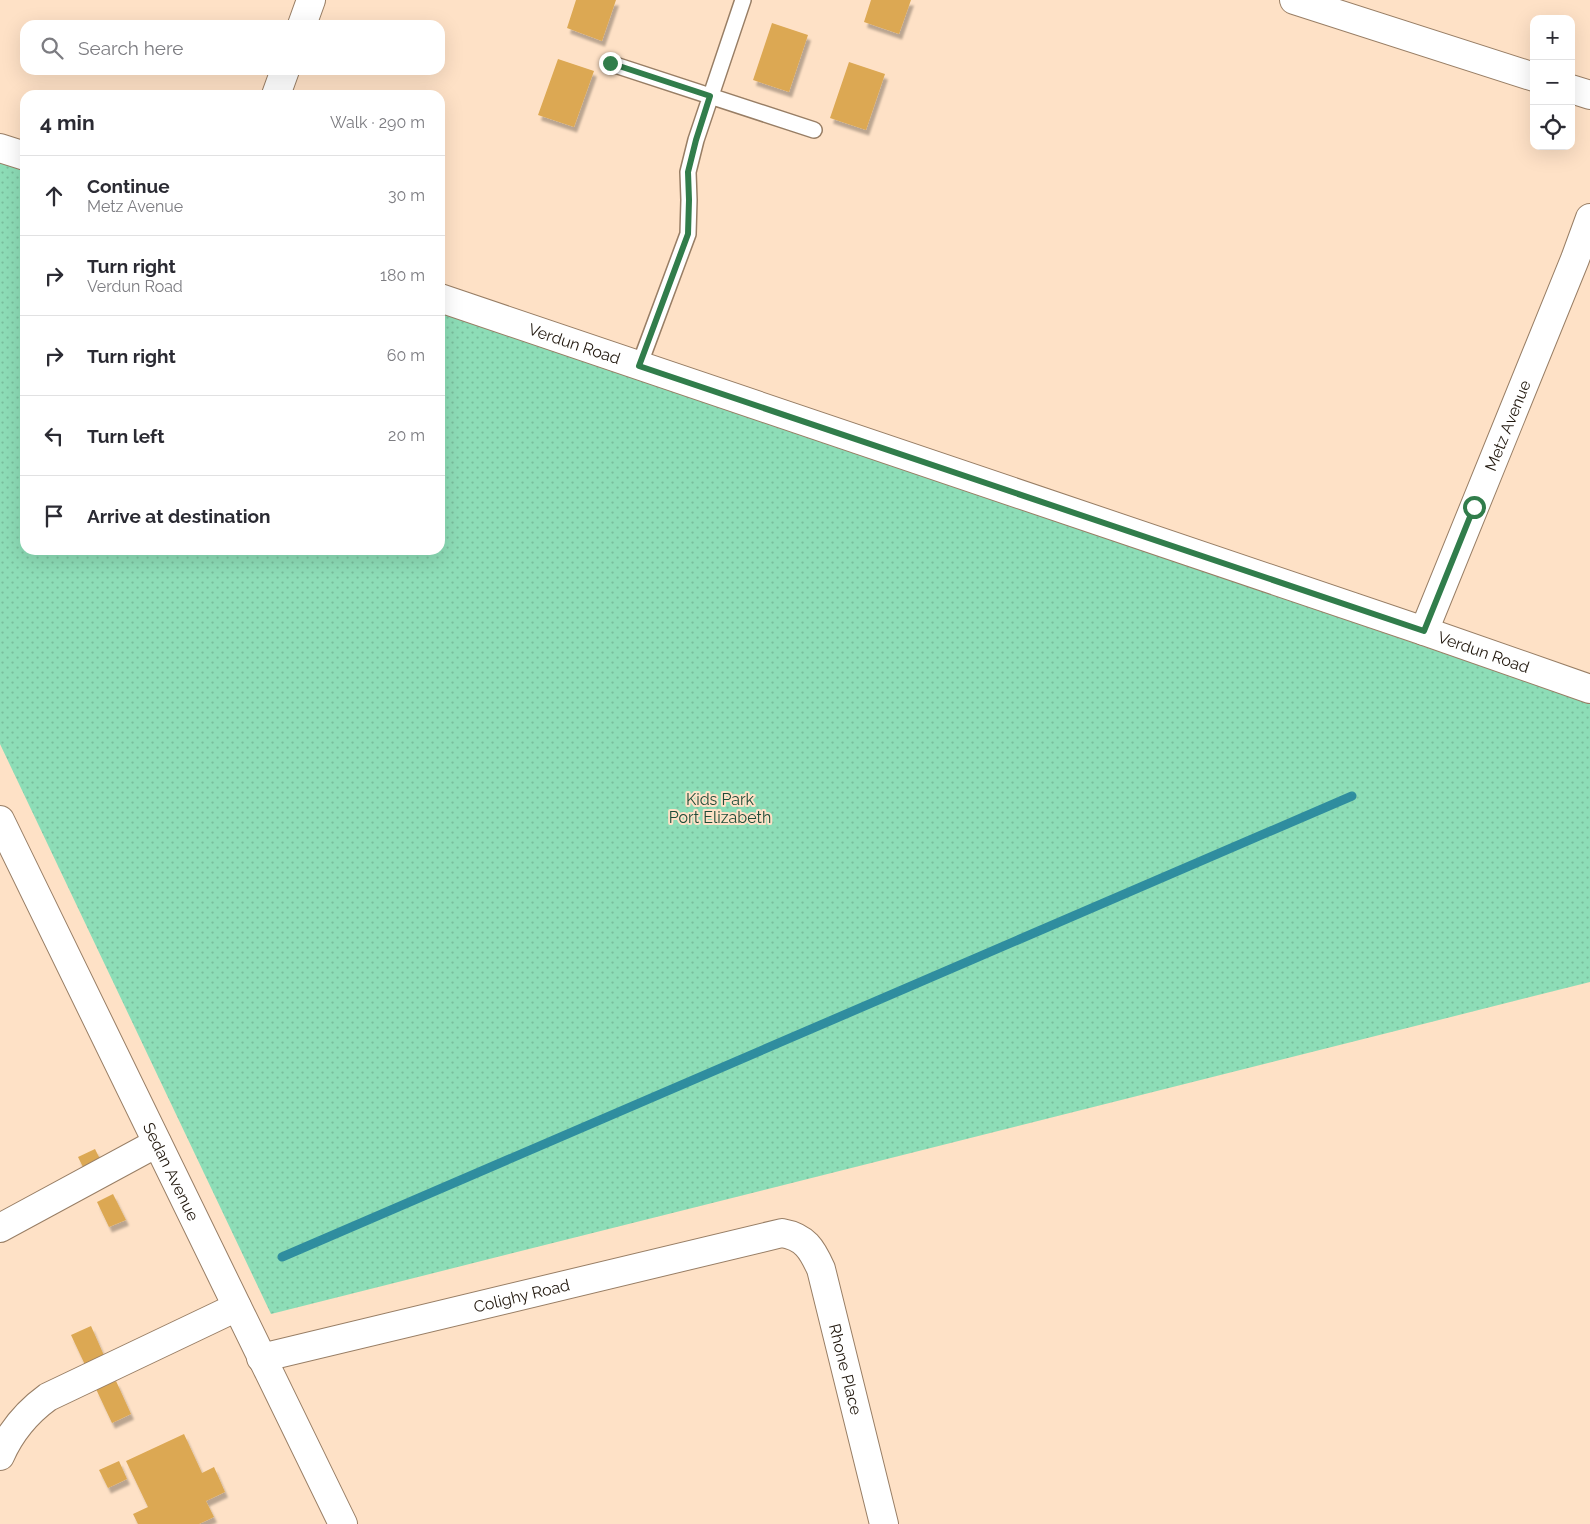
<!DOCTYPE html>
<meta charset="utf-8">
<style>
:root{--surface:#fff;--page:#f2f2f3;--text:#2b2b33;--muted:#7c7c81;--line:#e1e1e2}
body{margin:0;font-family:Raleway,sans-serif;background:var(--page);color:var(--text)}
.controls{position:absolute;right:15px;top:15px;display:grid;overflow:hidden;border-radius:10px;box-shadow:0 5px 20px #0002}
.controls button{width:45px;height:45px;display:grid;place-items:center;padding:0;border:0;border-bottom:1px solid var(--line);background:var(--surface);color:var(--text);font:25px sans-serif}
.stop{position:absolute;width:15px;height:15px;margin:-11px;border:4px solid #317d4b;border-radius:50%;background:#fff}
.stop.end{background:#317d4b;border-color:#fff;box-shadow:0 1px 5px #0008}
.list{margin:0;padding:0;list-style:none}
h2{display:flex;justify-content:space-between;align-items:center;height:65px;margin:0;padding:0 20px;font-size:21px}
h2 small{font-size:16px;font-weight:400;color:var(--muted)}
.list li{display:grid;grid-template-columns:32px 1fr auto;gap:15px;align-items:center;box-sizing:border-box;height:80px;padding:0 20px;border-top:1px solid var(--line)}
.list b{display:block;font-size:19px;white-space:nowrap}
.list p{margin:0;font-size:16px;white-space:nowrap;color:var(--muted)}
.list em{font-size:16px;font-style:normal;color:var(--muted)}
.icon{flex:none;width:28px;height:28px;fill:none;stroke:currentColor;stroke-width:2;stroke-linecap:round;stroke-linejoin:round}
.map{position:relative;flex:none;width:1590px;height:1524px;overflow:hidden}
.search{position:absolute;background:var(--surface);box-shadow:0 5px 20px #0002;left:20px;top:20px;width:425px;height:55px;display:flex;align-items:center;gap:12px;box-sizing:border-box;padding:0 18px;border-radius:15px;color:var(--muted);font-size:19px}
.panel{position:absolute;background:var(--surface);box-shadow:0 5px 20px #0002;left:20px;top:90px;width:425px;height:465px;border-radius:15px}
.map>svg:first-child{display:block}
.park{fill:url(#park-dots)}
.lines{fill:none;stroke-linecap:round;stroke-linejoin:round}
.stream{stroke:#2f8d9f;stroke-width:9}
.building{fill:#dca852;filter:url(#shadow)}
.lane-casing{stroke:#987e65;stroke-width:18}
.street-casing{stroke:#987e65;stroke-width:30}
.secondary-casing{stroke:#987e65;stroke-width:30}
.lane{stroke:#fff;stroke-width:15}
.street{stroke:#fff;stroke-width:28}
.secondary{stroke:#fff;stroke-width:28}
.route{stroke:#317d4b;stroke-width:6}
.labels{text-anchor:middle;stroke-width:4;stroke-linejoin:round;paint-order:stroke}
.street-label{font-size:16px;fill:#20170d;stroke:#fee1c6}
.park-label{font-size:16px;fill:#1e4b38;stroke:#fee1c6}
</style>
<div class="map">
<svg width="1590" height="1524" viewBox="0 0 1590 1524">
<defs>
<pattern id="park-dots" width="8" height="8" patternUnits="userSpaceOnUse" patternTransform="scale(1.25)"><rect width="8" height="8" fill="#8dddb7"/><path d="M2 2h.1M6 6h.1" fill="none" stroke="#79bd9c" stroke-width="1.8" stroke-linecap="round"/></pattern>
<filter id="shadow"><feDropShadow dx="3" dy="5.5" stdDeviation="1" flood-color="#0004"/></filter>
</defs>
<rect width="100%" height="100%" fill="#fee1c6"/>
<path class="park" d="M 0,161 L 25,169 L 25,550 L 440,550 L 440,311 L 1590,703 L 1590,982 L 271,1314 L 0,744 Z"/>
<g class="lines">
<path class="stream" d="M 282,1257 L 1352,796"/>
</g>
<path class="building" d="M 576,0 L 616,0 L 602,41 L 567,28 Z
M 871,0 L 911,0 L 899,34 L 864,22 Z
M 772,23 L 808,35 L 789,92 L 753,80 Z
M 558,59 L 594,71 L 574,127 L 538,115 Z
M 849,62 L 885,74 L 866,130 L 830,118 Z
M 95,1149 L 101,1161 L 84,1169 L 78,1157 Z
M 113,1194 L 126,1220 L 109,1227 L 97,1202 Z
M 91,1326 L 106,1360 L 87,1369 L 71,1335 Z
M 116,1381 L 131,1414 L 112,1423 L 96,1389 Z
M 184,1434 L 202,1473 L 214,1467 L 225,1492 L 206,1501 L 214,1517 L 199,1524 L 138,1524 L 133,1514 L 148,1507 L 126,1461 Z
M 119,1461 L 127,1479 L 108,1488 L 99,1470 Z"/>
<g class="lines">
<g class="lane-casing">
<path id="lane" d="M 609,63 L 814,130
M 639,366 L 688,234 L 689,200 L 688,172 L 696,140 L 743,0"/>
</g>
<g class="street-casing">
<g id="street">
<path d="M 1294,0 L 1534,77"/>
<path d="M 302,25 L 311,0"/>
<path d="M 1571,89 L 1590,95"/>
<path d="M 276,95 L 285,70"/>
<path id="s1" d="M 1424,631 L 1575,259 L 1590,218"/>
<path id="s2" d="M 0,820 L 343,1524"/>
<path d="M 0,1228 L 157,1143"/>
<path id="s3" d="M 261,1358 L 782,1233 C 805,1237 812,1249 821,1269 L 884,1524"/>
<path d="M 0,1456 C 11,1431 26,1413 48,1397 L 237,1307"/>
</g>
</g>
<g class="secondary-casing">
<g id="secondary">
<path d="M 0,148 L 25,156"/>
<path id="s4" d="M 440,298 L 1424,631 L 1590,689"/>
</g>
</g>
<use href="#lane" class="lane"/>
<use href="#street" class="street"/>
<use href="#secondary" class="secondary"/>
</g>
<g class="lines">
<path class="route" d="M 610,63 L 710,96 L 696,140 L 688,172 L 689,200 L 688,234 L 639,366 L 1424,631 L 1474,507"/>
</g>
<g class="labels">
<g class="street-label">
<text dy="6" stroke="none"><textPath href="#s4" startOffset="142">Verdun Road</textPath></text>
<text dy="6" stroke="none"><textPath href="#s1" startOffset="222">Metz Avenue</textPath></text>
<text dy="6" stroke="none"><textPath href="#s4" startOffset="1102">Verdun Road</textPath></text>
<text dy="6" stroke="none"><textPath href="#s2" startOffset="391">Sedan Avenue</textPath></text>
<text dy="6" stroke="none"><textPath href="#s3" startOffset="268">Colighy Road</textPath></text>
<text dy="6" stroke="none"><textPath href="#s3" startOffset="695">Rhone Place</textPath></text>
</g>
<g class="park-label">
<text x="720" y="805">Kids Park<tspan x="720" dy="18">Port Elizabeth</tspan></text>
</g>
</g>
</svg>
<div class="controls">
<button>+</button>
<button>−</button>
<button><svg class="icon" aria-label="locate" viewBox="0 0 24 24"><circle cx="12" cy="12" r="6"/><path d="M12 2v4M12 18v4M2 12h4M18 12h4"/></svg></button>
</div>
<div class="stop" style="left:1474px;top:507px"></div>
<div class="stop end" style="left:610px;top:63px"></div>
<div class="search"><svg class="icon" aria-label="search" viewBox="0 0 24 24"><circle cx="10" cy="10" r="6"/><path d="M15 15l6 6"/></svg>Search here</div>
<section class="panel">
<h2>4 min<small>Walk · 290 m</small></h2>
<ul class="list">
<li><svg class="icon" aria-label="ahead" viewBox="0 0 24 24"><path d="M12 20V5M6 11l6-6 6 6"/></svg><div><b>Continue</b><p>Metz Avenue</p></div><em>30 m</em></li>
<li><svg class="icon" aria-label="right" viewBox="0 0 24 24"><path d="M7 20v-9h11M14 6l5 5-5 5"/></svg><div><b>Turn right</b><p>Verdun Road</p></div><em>180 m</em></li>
<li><svg class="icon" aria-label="right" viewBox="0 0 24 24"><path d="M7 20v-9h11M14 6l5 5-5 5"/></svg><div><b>Turn right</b></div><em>60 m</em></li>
<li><svg class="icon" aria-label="left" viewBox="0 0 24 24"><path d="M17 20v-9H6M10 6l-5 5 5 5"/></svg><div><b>Turn left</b></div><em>20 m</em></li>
<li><svg class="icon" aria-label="arrive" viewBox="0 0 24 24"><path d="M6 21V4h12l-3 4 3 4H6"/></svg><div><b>Arrive at destination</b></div></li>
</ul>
</section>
</div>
